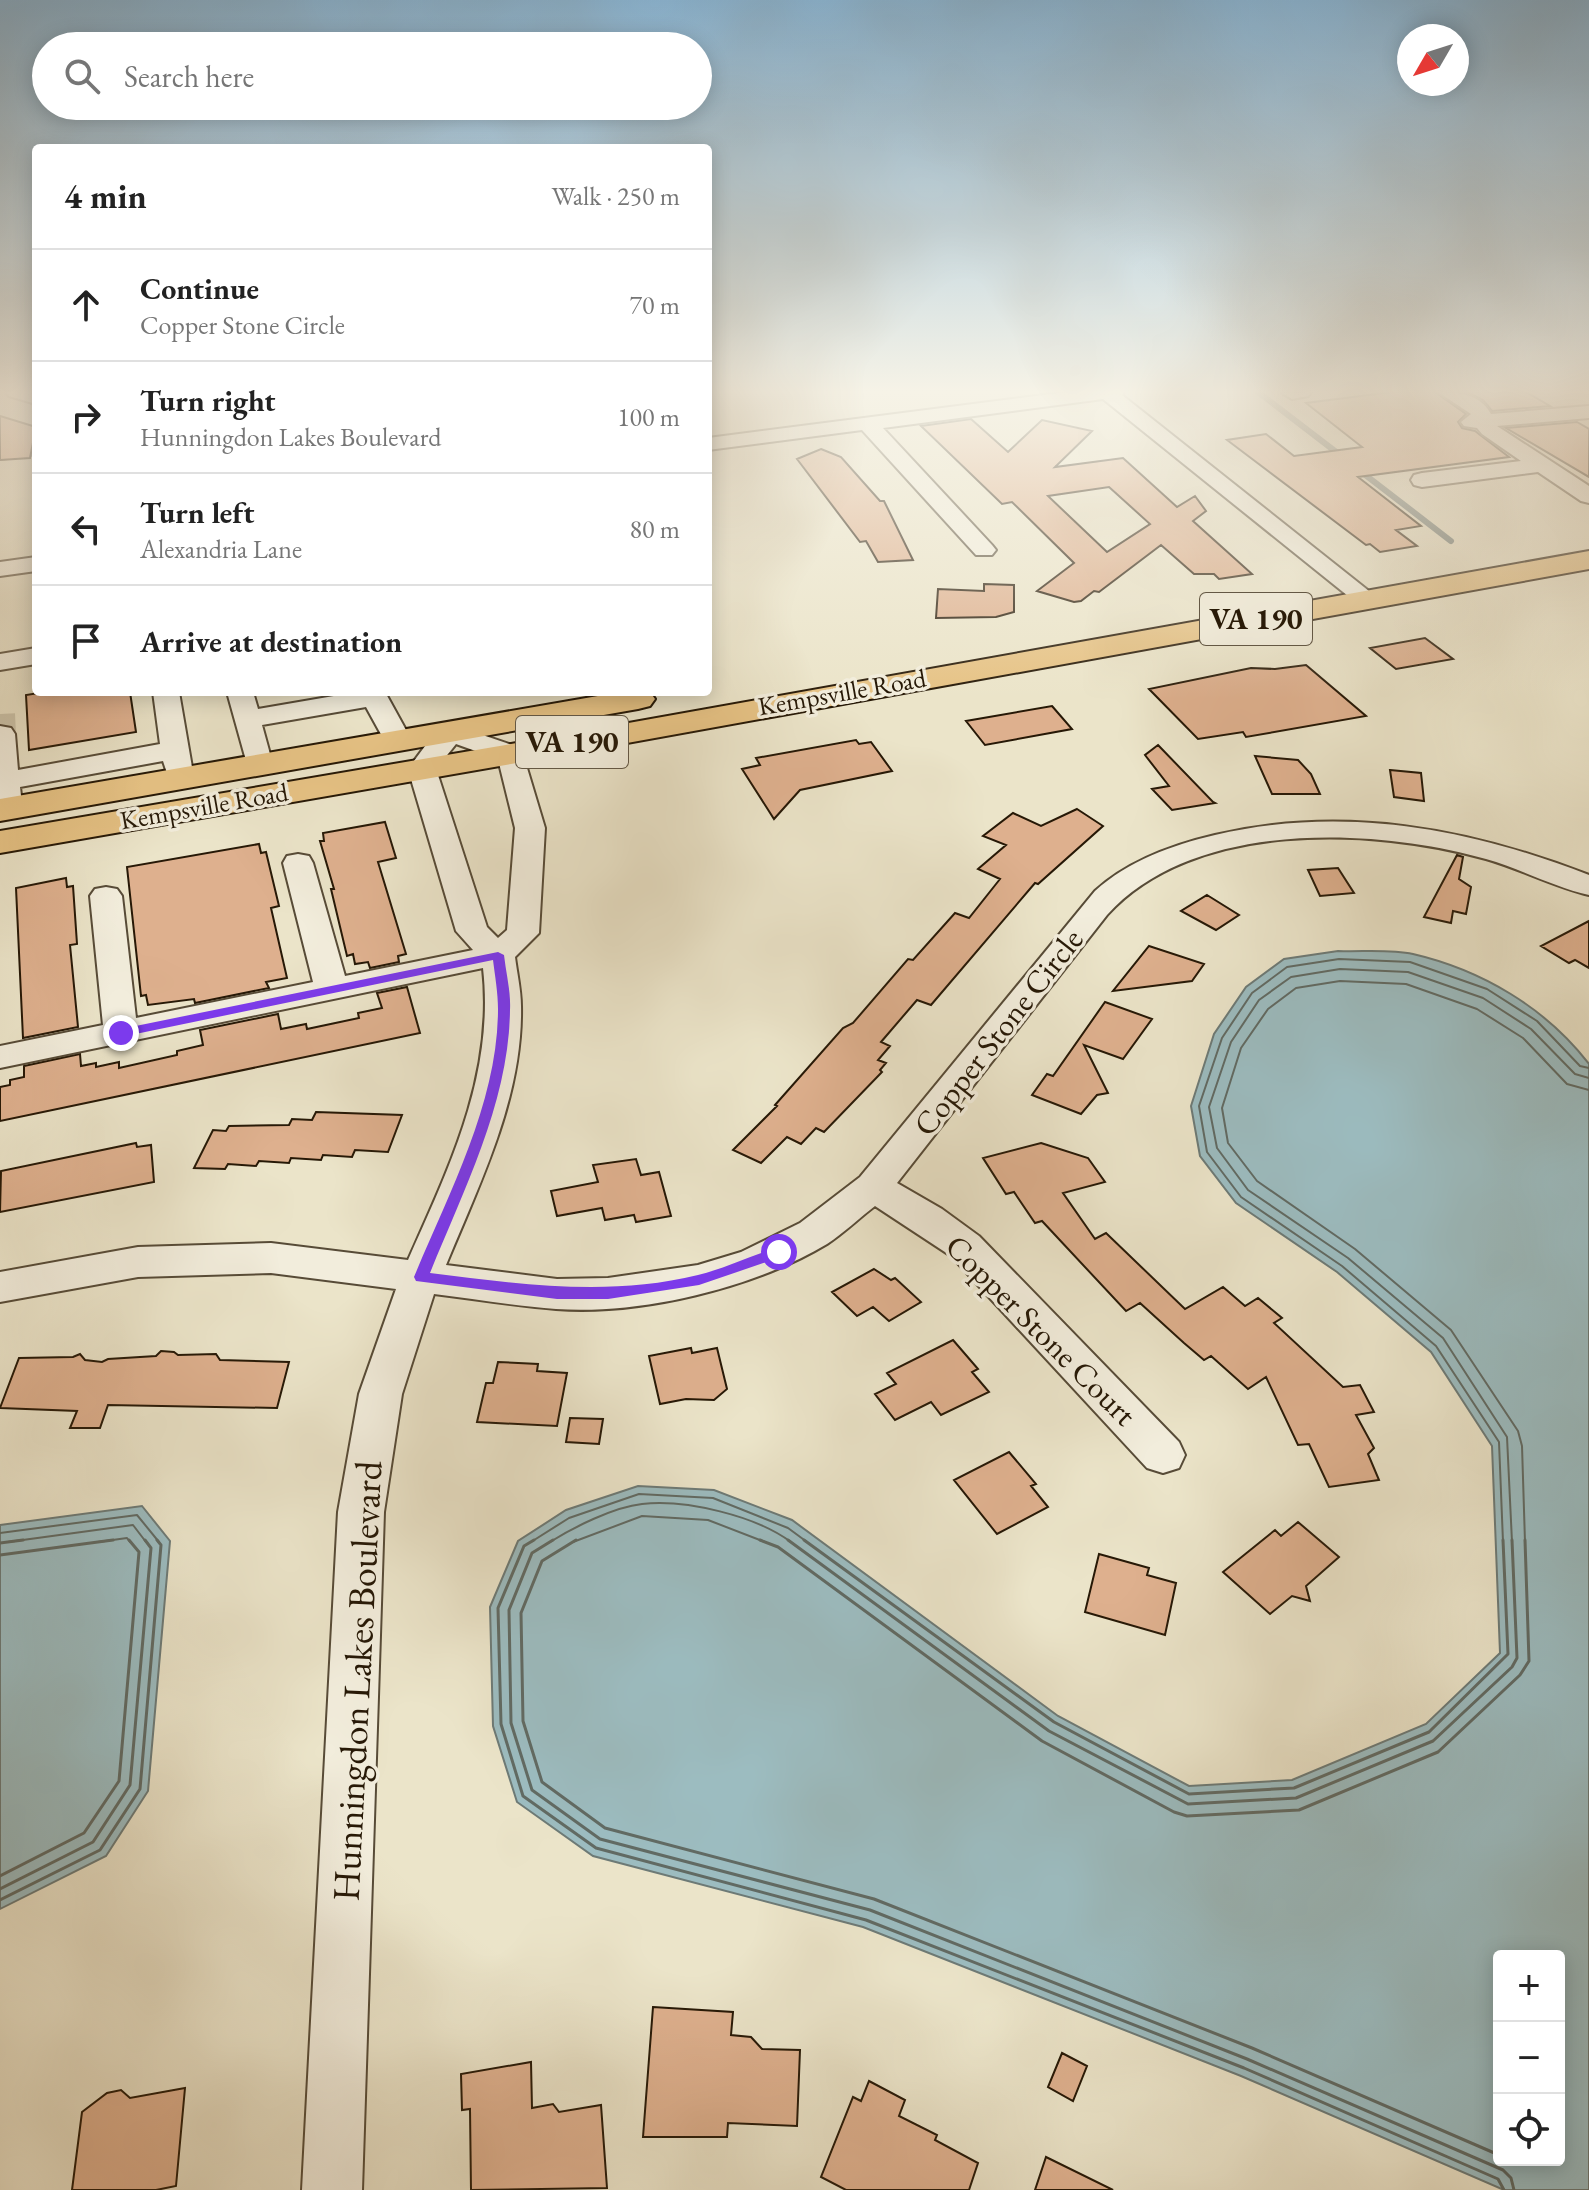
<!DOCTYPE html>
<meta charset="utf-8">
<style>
:root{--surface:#fff;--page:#f2f2f2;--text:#222;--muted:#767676;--line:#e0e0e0}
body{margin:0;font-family:"EB Garamond",serif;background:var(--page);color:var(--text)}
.controls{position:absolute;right:24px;bottom:24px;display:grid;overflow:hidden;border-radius:8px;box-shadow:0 4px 20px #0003}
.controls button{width:72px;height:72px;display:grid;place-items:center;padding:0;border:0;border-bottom:2px solid var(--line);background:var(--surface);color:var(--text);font:40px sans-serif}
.compass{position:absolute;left:1397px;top:24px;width:72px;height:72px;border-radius:50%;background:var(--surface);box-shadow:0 4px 20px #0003;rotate:231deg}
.stop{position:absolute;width:24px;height:24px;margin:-18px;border:6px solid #7c3aed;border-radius:50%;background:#fff}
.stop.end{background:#7c3aed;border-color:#fff;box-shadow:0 2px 8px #0008}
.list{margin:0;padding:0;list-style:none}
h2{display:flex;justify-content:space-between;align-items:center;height:104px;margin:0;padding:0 32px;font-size:34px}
h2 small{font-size:26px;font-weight:400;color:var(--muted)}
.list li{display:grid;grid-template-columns:52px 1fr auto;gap:24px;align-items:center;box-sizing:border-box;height:112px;padding:0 32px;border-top:2px solid var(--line)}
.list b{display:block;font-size:30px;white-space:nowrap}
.list p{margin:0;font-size:26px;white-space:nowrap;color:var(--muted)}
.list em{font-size:26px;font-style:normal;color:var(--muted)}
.icon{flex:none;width:44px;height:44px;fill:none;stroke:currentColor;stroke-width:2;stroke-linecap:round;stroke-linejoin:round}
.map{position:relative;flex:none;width:1589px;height:2190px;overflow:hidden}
.search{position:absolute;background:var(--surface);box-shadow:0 4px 20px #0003;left:32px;top:32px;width:680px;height:88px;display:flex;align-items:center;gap:20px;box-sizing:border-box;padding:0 28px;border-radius:44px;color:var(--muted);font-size:30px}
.panel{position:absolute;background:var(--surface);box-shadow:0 4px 20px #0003;left:32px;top:144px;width:680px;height:552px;border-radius:8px}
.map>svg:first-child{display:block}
.water{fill:#9cbcc0;stroke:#6d7a76;stroke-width:2;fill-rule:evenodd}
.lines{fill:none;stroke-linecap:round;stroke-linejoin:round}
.shore-far1{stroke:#616a63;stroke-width:2}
.shore{stroke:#616a63;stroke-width:3}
.stream{stroke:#6d7a76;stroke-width:6}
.building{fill:#deb08e;stroke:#261806;stroke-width:2;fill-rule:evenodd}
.minor-tunnel{stroke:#cdc5ac;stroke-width:30;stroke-dasharray:30 15;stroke-linecap:butt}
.minor-casing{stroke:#574b37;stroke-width:4}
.major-casing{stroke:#261806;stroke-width:4}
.minor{fill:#f2eddc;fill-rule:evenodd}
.major{fill:#e6c284;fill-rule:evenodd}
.route{fill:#7c3aed}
.labels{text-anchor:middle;stroke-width:7;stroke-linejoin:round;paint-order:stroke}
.far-street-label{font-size:26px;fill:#261806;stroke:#f2eddc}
.shield{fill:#f2eddc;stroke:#635846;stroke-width:2}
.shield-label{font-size:30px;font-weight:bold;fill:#261806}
.street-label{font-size:32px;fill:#261806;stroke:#f2eddc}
.near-street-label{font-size:38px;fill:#261806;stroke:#f2eddc}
</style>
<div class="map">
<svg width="1589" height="2190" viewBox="0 0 1589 2190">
<rect width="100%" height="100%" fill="#ebe4c9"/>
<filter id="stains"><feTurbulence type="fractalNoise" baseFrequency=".0025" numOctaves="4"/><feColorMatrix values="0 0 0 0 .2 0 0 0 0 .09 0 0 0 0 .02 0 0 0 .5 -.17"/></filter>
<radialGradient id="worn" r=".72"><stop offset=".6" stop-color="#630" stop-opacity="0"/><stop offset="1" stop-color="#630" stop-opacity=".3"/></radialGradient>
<path class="water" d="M 1338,951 C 1362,952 1390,949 1413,954 C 1482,970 1546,1008 1589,1064 L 1589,2190 L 1504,2190 L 1241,2076 L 863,1927 L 593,1856 L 517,1802 L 493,1726 L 490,1607 L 518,1541 L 566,1510 L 638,1486 L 714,1490 L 792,1520 L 1058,1716 L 1189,1786 L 1292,1780 L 1426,1724 L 1500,1653 L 1492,1446 L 1431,1352 L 1337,1272 L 1236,1203 L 1200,1156 L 1191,1106 L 1214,1034 L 1246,987 L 1284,959 ZM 1499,1956 L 1559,1956 L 1559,2160 L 1499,2160 Z
M 142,1506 L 170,1541 L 148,1791 L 106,1856 L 0,1909 L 0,1525 Z"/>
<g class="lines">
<path class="shore-far1" d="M 0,1533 L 137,1515 L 159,1542
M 8,1542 L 133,1525 L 146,1542
M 98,1542 L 127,1538 L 130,1542
M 531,1542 L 569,1518 L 639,1494 L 713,1498 L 788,1528 L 807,1542
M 550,1542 C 574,1527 614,1507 642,1504 C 686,1499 756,1516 791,1542
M 573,1542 L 642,1516 L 708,1520 L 765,1542
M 1503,1542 L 1499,1442 L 1436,1346 L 1342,1266 L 1241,1197 L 1207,1152 L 1199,1106 L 1222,1038 L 1252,993 L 1287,967 L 1339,959 L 1410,962 L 1487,989 L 1537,1021 L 1580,1066 L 1589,1068
M 1512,1542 L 1507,1437 L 1443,1338 L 1348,1258 L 1248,1190 L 1217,1148 L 1209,1107 L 1231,1042 L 1259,1000 L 1291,977 L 1340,969 L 1408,972 L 1483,998 L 1531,1029 L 1575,1074 L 1589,1078
M 1525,1542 L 1522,1446 L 1518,1431 L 1451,1330 L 1355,1249 L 1257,1181 L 1228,1143 L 1222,1108 L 1241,1048 L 1268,1009 L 1296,988 L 1340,981 L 1406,984 L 1477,1009 L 1523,1038 L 1567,1084 L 1589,1090"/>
<path class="shore" d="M 534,1540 L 524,1546 L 498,1608 L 501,1724 L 523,1796 L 596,1848 L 866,1920 L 1244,2068 L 1498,2179 L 1504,2190
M 553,1540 L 532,1553 L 509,1610 L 511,1723 L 532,1790 L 600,1839 L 870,1910 L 1247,2059 L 1503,2170 L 1511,2178 L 1514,2190
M 576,1540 L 542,1561 L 521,1613 L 523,1721 L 542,1782 L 605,1828 L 874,1899 L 1252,2048 L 1499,2155
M 760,1540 L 778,1547 L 1042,1741 L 1174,1812 L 1187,1816 L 1299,1810 L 1438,1752 L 1520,1675 L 1529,1661 L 1525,1540
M 788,1540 L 1049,1731 L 1188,1804 L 1296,1798 L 1433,1741 L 1512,1667 L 1517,1658 L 1512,1540
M 804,1540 L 1054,1722 L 1189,1794 L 1294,1788 L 1429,1732 L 1508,1654 L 1503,1540
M 0,1543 L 23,1540
M 0,1555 L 113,1540
M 0,1876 L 84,1833 L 119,1781 L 139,1552 L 129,1540
M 0,1889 L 93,1842 L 130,1785 L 151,1548 L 145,1540
M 0,1900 L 100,1850 L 140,1789 L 161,1545 L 157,1540"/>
<path class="stream" d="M 1258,392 L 1344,458
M 0,458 L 36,453
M 1359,470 L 1451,541"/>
</g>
<path class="building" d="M 1392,392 L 1435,392 L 1466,414 L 1458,422 L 1462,428 L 1475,431 L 1509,457 L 1358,477 L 1421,526 L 1396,530 L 1417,546 L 1380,552 L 1370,544 L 1366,545 L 1227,440 L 1266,434 L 1294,456 L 1362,447 L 1306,403 Z
M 1467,392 L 1526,392 L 1550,406 L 1492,411 L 1483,400 Z
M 0,416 L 36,427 L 30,458 L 0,460 Z
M 971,419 L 1008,452 L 1042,420 L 1092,431 L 1055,467 L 1123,458 L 1177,507 L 1195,496 L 1206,511 L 1193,521 L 1252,574 L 1219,579 L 1214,574 L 1194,574 L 1161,545 L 1099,592 L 1094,591 L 1081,601 L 1074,602 L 1037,591 L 1074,563 L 1012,502 L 1002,504 L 921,426 ZM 1109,487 L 1150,524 L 1107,552 L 1048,496 Z
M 1577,422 L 1589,429 L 1589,477 L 1506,428 Z
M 821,449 L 841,457 L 880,501 L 884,501 L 913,560 L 878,562 L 866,541 L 860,542 L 797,459 Z
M 984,584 L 1014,585 L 1014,612 L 996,617 L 936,618 L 938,589 L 984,591 Z
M 1425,638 L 1453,659 L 1396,669 L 1370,648 Z
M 1306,665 L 1366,716 L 1246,737 L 1243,732 L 1198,739 L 1149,689 L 1251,668 L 1275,669 Z
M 45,692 L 130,692 L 136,732 L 29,750 L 26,695 Z
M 1052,706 L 1072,729 L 985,745 L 966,721 Z
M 856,740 L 859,744 L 871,742 L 892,771 L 800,790 L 774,819 L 742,769 L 760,765 L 756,758 Z
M 1158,745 L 1213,802 L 1215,803 L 1172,810 L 1152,789 L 1169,786 L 1145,755 Z
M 1255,756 L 1298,760 L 1311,774 L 1320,794 L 1272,794 Z
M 1390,770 L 1421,773 L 1424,801 L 1394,797 Z
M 1077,809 L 1103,826 L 1038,884 L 1035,883 L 931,1005 L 917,1000 L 881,1042 L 890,1046 L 878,1060 L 886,1063 L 880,1070 L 882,1072 L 824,1132 L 816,1128 L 801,1144 L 787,1137 L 761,1163 L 733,1150 L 777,1106 L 775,1105 L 843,1028 L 853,1023 L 908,959 L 913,960 L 955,913 L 969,918 L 1000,879 L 978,869 L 1006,845 L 983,836 L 1013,813 L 1041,826 Z
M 385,822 L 396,858 L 378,862 L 406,954 L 398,956 L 399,962 L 370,968 L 368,962 L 355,964 L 353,954 L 347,956 L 331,889 L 334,889 L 320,841 L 324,841 L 323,833 Z
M 259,844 L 261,853 L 266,852 L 279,906 L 271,908 L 287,978 L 266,982 L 269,988 L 195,1003 L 194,999 L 148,1005 L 146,995 L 141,996 L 127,867 Z
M 1457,855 L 1463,857 L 1459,879 L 1471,887 L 1466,914 L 1453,911 L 1451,923 L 1424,917 Z
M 1338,868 L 1354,893 L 1320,896 L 1308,870 Z
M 66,878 L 67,887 L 73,886 L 77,944 L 70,945 L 78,1027 L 23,1038 L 16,888 Z
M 1207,895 L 1239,915 L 1216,930 L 1181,911 Z
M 1589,921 L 1589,968 L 1575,960 L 1569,963 L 1541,946 Z
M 1149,946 L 1204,964 L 1192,981 L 1113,991 Z
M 407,987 L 420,1033 L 0,1121 L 0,1087 L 10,1085 L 10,1080 L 24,1077 L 24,1066 L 80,1054 L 81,1066 L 96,1063 L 96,1067 L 119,1062 L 119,1068 L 177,1055 L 177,1051 L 203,1045 L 200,1030 L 278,1014 L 281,1029 L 306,1024 L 307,1029 L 359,1018 L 358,1013 L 382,1008 L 377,993 Z
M 1105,1002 L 1152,1019 L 1123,1059 L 1084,1045 L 1108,1093 L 1097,1095 L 1081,1114 L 1032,1095 L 1047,1074 L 1053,1076 Z
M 316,1112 L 402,1115 L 388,1152 L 355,1150 L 352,1157 L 323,1155 L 321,1160 L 291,1158 L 289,1163 L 259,1161 L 256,1166 L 228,1164 L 225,1169 L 194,1168 L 213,1130 L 226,1131 L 229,1126 L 289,1125 L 292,1119 L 312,1120 Z
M 136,1143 L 137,1147 L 151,1145 L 154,1182 L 0,1212 L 1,1171 Z
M 1041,1143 L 1088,1158 L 1105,1182 L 1063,1193 L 1095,1239 L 1106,1233 L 1185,1309 L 1223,1287 L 1245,1306 L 1258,1298 L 1282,1318 L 1274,1323 L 1343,1387 L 1360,1385 L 1374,1412 L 1356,1415 L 1374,1448 L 1368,1454 L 1379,1480 L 1329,1487 L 1309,1444 L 1298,1445 L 1266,1377 L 1248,1389 L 1211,1356 L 1204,1360 L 1184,1343 L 1140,1303 L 1126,1311 L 1042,1221 L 1035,1223 L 1014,1192 L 1006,1194 L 983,1158 Z
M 636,1159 L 641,1175 L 659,1172 L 671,1216 L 636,1222 L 634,1215 L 605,1220 L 602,1208 L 557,1216 L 551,1191 L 598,1182 L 593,1165 Z
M 874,1269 L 891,1280 L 895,1278 L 921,1302 L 889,1321 L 873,1307 L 857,1316 L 832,1292 Z
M 953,1340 L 978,1369 L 972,1372 L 989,1392 L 941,1415 L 931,1402 L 895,1420 L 875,1394 L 896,1384 L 887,1373 Z
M 691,1348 L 692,1353 L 717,1348 L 727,1389 L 714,1400 L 686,1399 L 660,1404 L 649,1356 Z
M 161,1351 L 174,1352 L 178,1355 L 216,1354 L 220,1360 L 289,1362 L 277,1408 L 108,1405 L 100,1428 L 70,1428 L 77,1411 L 0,1408 L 19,1358 L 73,1357 L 80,1354 L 85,1360 L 102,1362 L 108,1359 L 156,1356 Z
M 498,1362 L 538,1364 L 537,1371 L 567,1373 L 557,1426 L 477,1422 L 486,1383 L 493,1383 Z
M 570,1418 L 603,1419 L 599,1444 L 566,1442 Z
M 1009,1452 L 1036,1484 L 1031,1486 L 1048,1507 L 997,1534 L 954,1480 Z
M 1298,1522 L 1339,1557 L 1306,1586 L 1310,1601 L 1292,1596 L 1270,1614 L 1223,1572 L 1275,1530 L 1281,1536 Z
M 1099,1554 L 1149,1568 L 1147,1575 L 1176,1583 L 1165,1635 L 1085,1612 Z
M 653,2007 L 733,2012 L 731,2035 L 751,2037 L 762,2049 L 800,2050 L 797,2126 L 728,2123 L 727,2137 L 643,2137 Z
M 1062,2053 L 1087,2066 L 1073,2101 L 1048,2087 Z
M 531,2062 L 532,2108 L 553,2104 L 559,2112 L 601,2105 L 607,2188 L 471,2190 L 470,2109 L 462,2110 L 461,2074 Z
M 869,2081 L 905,2100 L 899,2116 L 937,2135 L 935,2140 L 978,2163 L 969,2190 L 846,2190 L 821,2177 L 853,2097 L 861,2101 Z
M 185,2088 L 176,2186 L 156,2190 L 72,2190 L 82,2112 L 107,2093 L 121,2090 L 130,2098 Z
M 1046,2157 L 1113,2190 L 1035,2190 Z"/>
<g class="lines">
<path class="minor-tunnel" d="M 0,714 L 1,734"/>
<g class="minor-casing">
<path id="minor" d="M 6,392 L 36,392 L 36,404 L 9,396 Z
M 1067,392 L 1124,392 L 1122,395 L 1379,599 L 1376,604 L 1358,604 L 1103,399 L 883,428 L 992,545 L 996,550 L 992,555 L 976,555 L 862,430 L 708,450 L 708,438 Z
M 1311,392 L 1308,396 L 1292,399 L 1282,393 Z
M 1438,392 C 1459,392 1480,394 1491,414 L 1589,406 L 1589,418 L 1497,426 L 1589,486 L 1589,503 L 1581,501 L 1538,472 L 1422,487 L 1414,485 L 1411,480 L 1414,475 L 1422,473 L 1521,461 L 1482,434 L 1477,428 L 1464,426 L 1461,422 L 1471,414 Z
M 36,557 L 36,571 L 0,576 L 0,562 Z
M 36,648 L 36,664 L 0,670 L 0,654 Z
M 153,692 L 179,692 L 193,773 L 189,779 L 179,782 L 169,779 L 163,761 L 20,787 L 22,804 L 17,810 L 0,811 L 0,726 L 11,728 L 15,734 L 18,770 L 160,744 Z
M 227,692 L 253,692 L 258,709 L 357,692 L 385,692 L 412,741 L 408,747 L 398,749 L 388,747 L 366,707 L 262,725 L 273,765 L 269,771 L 259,774 L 249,771 Z
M 450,724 L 521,748 L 545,828 L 539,933 L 515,957 C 517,973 521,990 521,1006 C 523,1097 480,1183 446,1265 L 557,1279 L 608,1278 L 698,1265 L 741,1252 L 800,1223 L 860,1177 L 1095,891 C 1128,861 1172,845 1215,835 C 1343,805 1468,828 1589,875 L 1589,895 C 1554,887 1521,869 1486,859 C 1372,827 1193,820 1107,915 L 897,1183 L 942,1209 L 979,1236 L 1179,1442 L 1185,1455 L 1179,1468 L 1163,1473 L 1147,1468 L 951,1256 L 875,1206 C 859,1218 844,1233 827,1244 C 754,1288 641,1315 556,1309 C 516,1306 475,1299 434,1294 L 402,1394 L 384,1512 L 362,2190 L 302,2190 L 338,1512 L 359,1394 L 396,1289 L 271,1273 L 138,1277 L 0,1302 L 0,1272 L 138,1247 L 271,1243 L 408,1260 C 450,1166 495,1073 483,968 L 0,1068 L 0,1046 L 103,1025 L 90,896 L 95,889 L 106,887 L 117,889 L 122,896 L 136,1018 L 313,982 L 283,863 L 287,856 L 298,854 L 309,856 L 313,863 L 345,976 L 473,950 L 456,931 L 408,769 L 440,726 ZM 456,744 L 498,759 L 515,828 L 507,930 L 498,938 L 487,927 L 436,769 Z"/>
</g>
<g class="major-casing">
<path id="major" d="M 1589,551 L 1589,569 L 511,764 L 0,853 L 0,831 L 511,744 Z
M 621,692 L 650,692 L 655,699 L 650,706 L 638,709 L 0,821 L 0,799 Z"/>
</g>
<use href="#minor" class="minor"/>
<use href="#major" class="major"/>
</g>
<linearGradient id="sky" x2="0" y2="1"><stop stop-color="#89b7d8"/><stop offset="0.56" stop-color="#f6f3e7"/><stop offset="1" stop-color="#f6f3e7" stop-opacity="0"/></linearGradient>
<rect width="1589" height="699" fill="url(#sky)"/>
<path class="route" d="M 498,952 L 504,955 C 506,973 511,992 510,1010 C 509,1102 464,1189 430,1273 C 520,1284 608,1297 698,1275 C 726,1268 752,1255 779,1247 L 787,1252 L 784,1256 L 699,1285 L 608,1299 L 557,1299 L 416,1281 L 414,1277 C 449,1193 498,1102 498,1009 C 498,993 495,976 493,960 L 121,1037 L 114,1033 L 121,1029 Z"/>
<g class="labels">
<g class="far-street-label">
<text transform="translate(842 692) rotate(-10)" y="9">Kempsville Road</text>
<text transform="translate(204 806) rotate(-10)" y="9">Kempsville Road</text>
</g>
<g class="shield">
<rect x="1200" y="593" width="112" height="52" rx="6"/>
<rect x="516" y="716" width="112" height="52" rx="6"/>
</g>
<g class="shield-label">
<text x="1256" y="629">VA 190</text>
<text x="572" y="752">VA 190</text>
</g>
<g class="street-label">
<text transform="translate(998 1032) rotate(-52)" y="11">Copper Stone Circle</text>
<text transform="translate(1041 1330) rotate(45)" y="11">Copper Stone Court</text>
</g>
<g class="near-street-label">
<text transform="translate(357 1681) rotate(-87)" y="13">Hunningdon Lakes Boulevard</text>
</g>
</g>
<rect width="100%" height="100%" filter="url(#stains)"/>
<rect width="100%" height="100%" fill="url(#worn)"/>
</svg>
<div class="controls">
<button>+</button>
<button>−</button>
<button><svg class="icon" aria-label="locate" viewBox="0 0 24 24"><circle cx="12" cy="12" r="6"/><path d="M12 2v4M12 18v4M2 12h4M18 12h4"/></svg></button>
</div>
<svg class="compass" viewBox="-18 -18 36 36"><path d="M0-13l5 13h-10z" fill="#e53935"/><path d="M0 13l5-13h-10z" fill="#767676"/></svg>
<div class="stop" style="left:779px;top:1252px"></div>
<div class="stop end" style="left:121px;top:1033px"></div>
<div class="search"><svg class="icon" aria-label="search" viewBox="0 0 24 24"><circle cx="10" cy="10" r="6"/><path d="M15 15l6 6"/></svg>Search here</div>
<section class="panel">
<h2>4 min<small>Walk · 250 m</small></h2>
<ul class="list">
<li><svg class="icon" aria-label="ahead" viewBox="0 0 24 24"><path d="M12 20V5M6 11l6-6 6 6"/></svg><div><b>Continue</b><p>Copper Stone Circle</p></div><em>70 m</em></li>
<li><svg class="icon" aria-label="right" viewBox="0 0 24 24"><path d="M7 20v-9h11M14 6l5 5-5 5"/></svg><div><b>Turn right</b><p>Hunningdon Lakes Boulevard</p></div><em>100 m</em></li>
<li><svg class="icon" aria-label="left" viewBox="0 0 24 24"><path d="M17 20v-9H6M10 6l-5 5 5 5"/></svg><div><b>Turn left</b><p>Alexandria Lane</p></div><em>80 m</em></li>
<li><svg class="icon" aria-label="arrive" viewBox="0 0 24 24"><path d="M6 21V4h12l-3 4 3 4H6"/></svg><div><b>Arrive at destination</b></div></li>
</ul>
</section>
</div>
